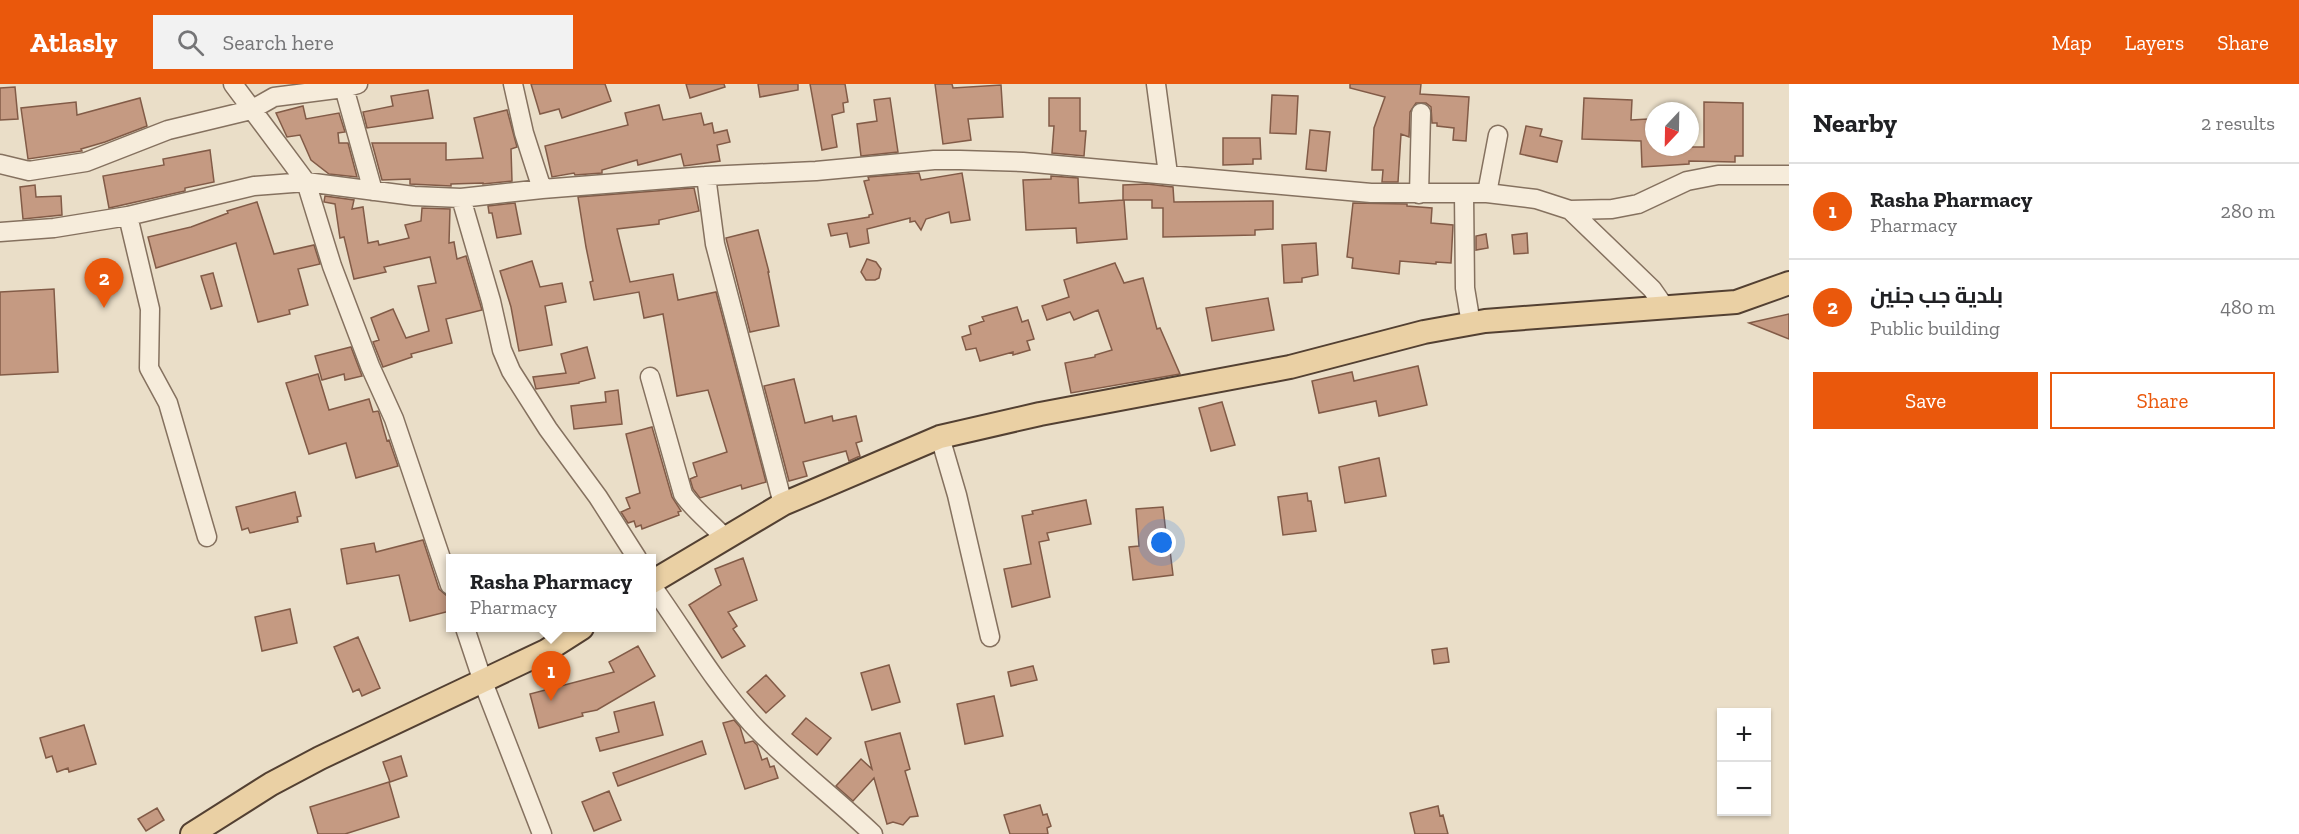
<!DOCTYPE html>
<meta charset="utf-8">
<style>
:root{--surface:#fff;--page:#f2f2f2;--text:#202124;--muted:#757577;--line:#e0e0e0;--accent:#ea580c}
body{margin:0;font-family:"Zilla Slab",Cairo,serif;background:var(--page);color:var(--text)}
.controls{position:absolute;right:18px;bottom:18px;display:grid;overflow:hidden;border-radius:0px;box-shadow:0 2px 4px #0004}
.controls button{width:54px;height:54px;display:grid;place-items:center;padding:0;border:0;border-bottom:2px solid var(--line);background:var(--surface);color:var(--text);font:30px sans-serif}
.compass{position:absolute;left:1645px;top:18px;width:54px;height:54px;border-radius:50%;background:var(--surface);box-shadow:0 2px 4px #0004;rotate:202deg}
.you{position:absolute;left:1162px;top:459px;width:21px;height:21px;margin:-15px;border:4px solid #fff;border-radius:50%;background:#1a73e8;box-shadow:0 0 0 9px #1a73e833}
.badge{display:grid;place-items:center;width:39px;height:39px;border-radius:50%;background:var(--accent);color:#fff;font-size:20px;font-weight:700}
.pin{position:absolute;translate:-50% -50px;filter:drop-shadow(0 2px 3px #0008)}
.pin::after{content:'';position:absolute;top:32px;width:21px;height:18px;background:inherit;clip-path:polygon(0 0,100% 0,50% 100%)}
.popup{position:absolute;left:446px;top:470px;width:210px;height:78px;box-sizing:border-box;display:grid;place-content:center;border-radius:0px;background:var(--surface);filter:drop-shadow(0 2px 4px #0005);font-size:20px;white-space:nowrap;color:var(--muted)}
.popup b{font-size:22px;color:var(--text)}
.popup::after{content:'';position:absolute;left:50%;top:100%;margin-left:-12px;border:12px solid transparent;border-top-color:var(--surface)}
.list{margin:0;padding:0;list-style:none}
h2{display:flex;justify-content:space-between;align-items:center;height:78px;margin:0;padding:0 24px;font-size:26px}
h2 small{font-size:20px;font-weight:400;color:var(--muted)}
.list li{display:grid;grid-template-columns:39px 1fr auto;gap:18px;align-items:center;box-sizing:border-box;height:96px;padding:0 24px;border-top:2px solid var(--line)}
.list b{display:block;font-size:22px;white-space:nowrap}
.list p{margin:0;font-size:20px;white-space:nowrap;color:var(--muted)}
.list em{font-size:20px;font-style:normal;color:var(--muted)}
.actions{display:flex;gap:12px;padding:18px 24px}
.actions a{flex:1;padding:14px 0;border:2px solid var(--accent);border-radius:0px;text-align:center;font-size:21px;color:var(--accent)}
.actions .main{background:var(--accent);color:#fff}
.icon{flex:none;width:33px;height:33px;fill:none;stroke:currentColor;stroke-width:2;stroke-linecap:round;stroke-linejoin:round}
.map{position:relative;flex:none;width:1789px;height:750px;overflow:hidden}
header{display:flex;align-items:center;gap:36px;box-sizing:border-box;height:84px;padding:0 30px;background:var(--accent);color:#fff}
header strong{font-size:28px}
nav{display:flex;gap:33px;margin-inline-start:auto;font-size:21px}
.search{width:420px;height:54px;background:var(--page);display:flex;align-items:center;gap:15px;box-sizing:border-box;padding:0 21px;border-radius:0px;color:var(--muted);font-size:22px}
main{display:flex}
aside{flex:1;background:var(--surface)}
.map>svg:first-child{display:block}
.building{fill:#c59a82;stroke:#825b47;stroke-width:1.5}
.lines{fill:none;stroke-linecap:round;stroke-linejoin:round}
.minor-casing{stroke:#85715f;stroke-width:21}
.major-casing{stroke:#534032;stroke-width:26}
.minor{stroke:#f6ecdb;stroke-width:18}
.major{stroke:#ead0a4;stroke-width:22}
</style>
<header>
<strong>Atlasly</strong>
<div class="search"><svg class="icon" aria-label="search" viewBox="0 0 24 24"><circle cx="10" cy="10" r="6"/><path d="M15 15l6 6"/></svg>Search here</div>
<nav><a>Map</a><a>Layers</a><a>Share</a></nav>
</header>
<main>
<div class="map">
<svg width="1789" height="750" viewBox="0 0 1789 750">
<rect width="100%" height="100%" fill="#eadec8"/>
<path class="building" d="M 531,0 L 605,0 L 611,17 L 562,34 L 559,25 L 540,30 Z
M 686,0 L 724,0 L 725,3 L 690,14 Z
M 758,0 L 798,0 L 798,6 L 760,13 Z
M 810,0 L 845,0 L 848,18 L 843,19 L 844,28 L 832,31 L 837,63 L 822,66 Z
M 935,0 L 952,0 L 953,4 L 1001,1 L 1003,33 L 968,35 L 971,56 L 943,60 Z
M 1350,0 L 1421,0 L 1420,10 L 1469,13 L 1466,57 L 1453,56 L 1454,44 L 1437,42 L 1437,39 L 1432,39 L 1431,23 L 1426,19 L 1416,19 L 1410,28 L 1409,53 L 1401,50 L 1398,98 L 1382,98 L 1383,86 L 1372,86 L 1374,44 L 1385,13 L 1350,4 Z
M 15,3 L 18,35 L 0,36 L 0,4 Z
M 428,6 L 433,34 L 367,44 L 363,28 L 393,22 L 391,12 Z
M 1272,11 L 1298,12 L 1296,50 L 1270,49 Z
M 140,14 L 147,42 L 105,58 L 81,65 L 82,67 L 28,75 L 21,24 L 76,18 L 77,31 Z
M 890,14 L 898,68 L 861,72 L 857,40 L 877,37 L 874,16 Z
M 1049,14 L 1080,14 L 1080,47 L 1086,47 L 1084,72 L 1052,69 L 1054,42 L 1049,42 Z
M 1584,14 L 1632,16 L 1631,36 L 1648,35 L 1649,47 L 1654,46 L 1654,63 L 1704,63 L 1704,18 L 1743,19 L 1743,72 L 1735,72 L 1735,78 L 1689,77 L 1689,80 L 1642,83 L 1641,57 L 1582,55 Z
M 659,21 L 663,36 L 701,29 L 704,41 L 712,39 L 714,49 L 727,46 L 730,58 L 717,61 L 720,77 L 684,82 L 681,70 L 638,81 L 637,76 L 602,86 L 602,89 L 575,91 L 574,89 L 552,93 L 545,62 L 628,41 L 625,29 Z
M 303,22 L 306,35 L 339,29 L 345,48 L 338,49 L 339,59 L 348,59 L 357,93 L 329,90 L 311,76 L 300,51 L 287,53 L 276,29 Z
M 507,26 L 517,63 L 511,65 L 512,97 L 483,100 L 483,99 L 451,100 L 451,102 L 410,100 L 410,95 L 382,96 L 372,59 L 446,59 L 446,76 L 483,74 L 474,34 Z
M 1526,42 L 1542,45 L 1540,52 L 1562,57 L 1557,78 L 1520,70 Z
M 1310,46 L 1330,48 L 1326,87 L 1306,85 Z
M 1223,54 L 1260,54 L 1261,75 L 1253,75 L 1253,80 L 1223,81 Z
M 210,66 L 214,98 L 185,104 L 185,107 L 109,124 L 103,92 L 164,81 L 163,75 Z
M 919,89 L 921,96 L 962,89 L 970,136 L 951,139 L 949,128 L 926,135 L 921,146 L 915,137 L 910,138 L 910,134 L 867,145 L 869,159 L 850,163 L 847,149 L 831,152 L 828,140 L 869,133 L 869,131 L 873,130 L 864,97 L 869,96 L 868,93 Z
M 1051,92 L 1078,94 L 1079,119 L 1123,116 L 1123,101 L 1147,100 L 1173,103 L 1174,118 L 1273,117 L 1273,145 L 1255,146 L 1255,151 L 1163,153 L 1163,124 L 1152,124 L 1152,116 L 1124,116 L 1127,155 L 1077,159 L 1076,144 L 1026,146 L 1023,96 L 1051,95 Z
M 35,101 L 36,113 L 61,112 L 62,131 L 23,135 L 20,103 Z
M 694,104 L 699,127 L 659,136 L 659,140 L 617,145 L 630,198 L 673,190 L 678,216 L 716,208 L 766,398 L 742,405 L 741,401 L 700,414 L 693,405 L 690,395 L 697,392 L 693,379 L 727,368 L 708,306 L 677,312 L 663,230 L 644,234 L 639,208 L 594,216 L 590,198 L 593,197 L 586,163 L 578,113 Z
M 325,112 L 354,116 L 352,125 L 363,123 L 368,159 L 378,157 L 379,161 L 409,154 L 405,141 L 421,137 L 422,124 L 450,125 L 449,159 L 454,158 L 457,175 L 466,172 L 482,226 L 446,235 L 452,259 L 411,270 L 412,273 L 383,283 L 373,258 L 379,256 L 371,234 L 393,225 L 406,254 L 429,247 L 418,202 L 436,199 L 430,173 L 384,183 L 386,188 L 354,195 L 344,153 L 340,154 L 335,120 L 324,118 Z
M 257,118 L 274,170 L 314,161 L 320,180 L 298,185 L 308,221 L 289,226 L 290,230 L 258,238 L 236,159 L 156,184 L 148,153 L 191,143 L 228,129 L 227,127 Z
M 515,119 L 521,150 L 497,154 L 492,129 L 489,129 L 488,122 Z
M 1353,119 L 1407,120 L 1407,122 L 1432,124 L 1431,139 L 1453,141 L 1451,179 L 1436,178 L 1436,180 L 1400,177 L 1399,190 L 1352,184 L 1353,174 L 1347,173 Z
M 758,146 L 769,188 L 768,188 L 779,242 L 750,248 L 726,154 Z
M 1527,149 L 1528,169 L 1514,170 L 1512,151 Z
M 1486,150 L 1488,164 L 1476,166 L 1476,152 Z
M 1316,159 L 1318,191 L 1302,194 L 1302,198 L 1284,199 L 1282,161 Z
M 867,175 L 876,178 L 881,185 L 879,194 L 875,196 L 866,196 L 861,188 Z
M 532,177 L 540,203 L 562,199 L 566,218 L 545,222 L 552,261 L 519,267 L 511,223 L 500,187 Z
M 1115,179 L 1124,199 L 1143,194 L 1157,245 L 1160,244 L 1180,290 L 1071,309 L 1065,279 L 1095,273 L 1095,271 L 1112,266 L 1098,226 L 1074,236 L 1070,228 L 1047,236 L 1042,222 L 1069,213 L 1064,196 Z
M 213,189 L 222,222 L 211,225 L 201,192 Z
M 54,205 L 58,288 L 0,291 L 0,208 Z
M 1268,214 L 1274,246 L 1212,257 L 1206,224 Z
M 1017,223 L 1022,238 L 1028,236 L 1034,255 L 1027,257 L 1030,266 L 1013,271 L 1013,268 L 980,277 L 976,264 L 966,266 L 962,253 L 971,250 L 969,242 L 984,237 L 982,233 Z
M 1789,230 L 1789,255 L 1749,239 Z
M 351,263 L 362,292 L 345,296 L 344,290 L 322,296 L 315,272 Z
M 587,263 L 595,294 L 579,298 L 579,299 L 536,305 L 533,293 L 566,289 L 561,270 Z
M 1418,282 L 1427,321 L 1379,332 L 1376,317 L 1319,329 L 1312,297 L 1352,288 L 1354,297 Z
M 318,290 L 329,326 L 369,315 L 373,328 L 378,327 L 379,329 L 387,357 L 389,356 L 398,382 L 356,394 L 346,359 L 309,370 L 286,299 Z
M 794,295 L 805,339 L 832,332 L 833,337 L 856,332 L 862,357 L 856,359 L 860,372 L 849,377 L 846,367 L 803,378 L 807,392 L 789,397 L 764,302 Z
M 618,306 L 622,340 L 574,345 L 571,322 L 606,318 L 605,308 Z
M 1222,318 L 1235,361 L 1211,367 L 1199,324 Z
M 652,343 L 672,413 L 681,427 L 678,428 L 679,431 L 642,445 L 641,441 L 636,443 L 634,437 L 628,439 L 621,428 L 630,424 L 626,414 L 640,409 L 626,350 Z
M 1379,374 L 1386,412 L 1345,419 L 1339,383 Z
M 295,408 L 301,432 L 297,433 L 298,438 L 250,449 L 248,444 L 242,446 L 236,423 Z
M 1307,409 L 1308,417 L 1311,417 L 1316,447 L 1283,451 L 1278,413 Z
M 1086,416 L 1091,440 L 1047,449 L 1049,456 L 1039,458 L 1050,513 L 1012,523 L 1004,485 L 1031,480 L 1022,432 L 1033,430 L 1032,427 Z
M 1163,423 L 1167,458 L 1169,458 L 1173,491 L 1133,496 L 1129,463 L 1139,462 L 1136,425 Z
M 423,456 L 439,505 L 447,512 L 450,527 L 410,537 L 399,491 L 347,500 L 341,465 L 374,459 L 376,468 Z
M 743,474 L 757,516 L 728,528 L 737,542 L 733,545 L 745,562 L 722,574 L 689,521 L 721,501 L 715,485 Z
M 290,525 L 297,559 L 262,567 L 255,533 Z
M 358,553 L 380,604 L 362,612 L 359,605 L 353,608 L 334,563 Z
M 638,562 L 655,592 L 597,626 L 582,629 L 583,632 L 539,644 L 530,610 L 614,588 L 609,578 Z
M 1447,564 L 1449,578 L 1434,580 L 1432,566 Z
M 889,581 L 900,618 L 872,626 L 861,589 Z
M 1033,582 L 1037,596 L 1011,602 L 1008,588 Z
M 766,591 L 785,612 L 766,629 L 747,608 Z
M 994,612 L 1003,652 L 965,660 L 957,620 Z
M 654,618 L 663,651 L 600,667 L 596,654 L 619,648 L 614,628 Z
M 806,634 L 831,654 L 817,671 L 792,650 Z
M 734,636 L 740,643 L 745,659 L 753,657 L 757,661 L 762,676 L 767,674 L 770,683 L 774,682 L 778,694 L 745,705 L 723,639 Z
M 84,641 L 96,680 L 69,688 L 68,684 L 57,688 L 52,672 L 46,674 L 40,654 Z
M 900,649 L 910,685 L 905,687 L 918,732 L 910,733 L 903,741 L 893,738 L 887,740 L 874,694 L 853,717 L 836,702 L 861,675 L 872,685 L 865,658 Z
M 702,657 L 706,670 L 618,702 L 613,689 Z
M 401,672 L 407,692 L 390,698 L 383,678 Z
M 389,698 L 399,733 L 345,750 L 318,750 L 310,723 Z
M 609,707 L 621,736 L 594,747 L 582,718 Z
M 1040,721 L 1043,731 L 1047,730 L 1051,742 L 1047,744 L 1048,750 L 1010,750 L 1004,731 Z
M 1438,722 L 1440,732 L 1443,731 L 1448,750 L 1415,750 L 1410,729 Z
M 157,724 L 164,736 L 146,747 L 138,735 Z"/>
<g class="lines">
<g class="minor-casing">
<path id="minor" d="M 233,0 L 306,98 L 414,112 L 461,114 L 542,105 L 706,92 L 816,87 L 934,76 L 960,76 L 1023,78 L 1371,109 L 1487,109 L 1536,115 L 1570,126 L 1652,205 L 1666,225
M 343,0 L 373,107
M 513,0 L 524,49 L 542,105
M 1156,0 L 1168,90
M 0,80 L 29,87 L 86,78 L 168,46 L 251,26 L 274,13 L 344,4 L 358,0
M 706,92 L 715,160 L 783,420
M 1487,109 L 1498,51
M 1419,110 L 1421,29
M 1464,110 L 1465,204 L 1471,240
M 461,114 L 491,217 L 502,266 L 511,287 L 548,345 L 598,413 L 637,474
M 1570,126 L 1612,125 L 1638,120 L 1687,97 L 1718,91 L 1789,91
M 128,132 L 150,225 L 149,284 L 168,319 L 207,453
M 0,148 L 54,144 L 128,132 L 254,102 L 306,98 L 332,182 L 370,282 L 394,335 L 450,501
M 650,293 L 683,410 C 690,422 714,442 725,454
M 940,353 L 957,411 L 990,553
M 652,502 C 685,548 713,597 751,639 C 789,679 833,712 873,750
M 465,544 L 483,598 L 542,750"/>
</g>
<g class="major-casing">
<path id="major" d="M 652,498 L 783,420 L 940,353 L 1040,330 L 1290,283 L 1424,248 L 1485,237 L 1736,218 L 1789,199
M 192,750 L 271,700 L 320,674 L 546,567 L 582,544"/>
</g>
<use href="#minor" class="minor"/>
<use href="#major" class="major"/>
</g>
</svg>
<div class="controls">
<button>+</button>
<button>−</button>
</div>
<svg class="compass" viewBox="-18 -18 36 36"><path d="M0-13l5 13h-10z" fill="#e53935"/><path d="M0 13l5-13h-10z" fill="#757577"/></svg>
<div class="you"></div>
<div class="pin badge" style="left:551px;top:617px">1</div>
<div class="popup"><b>Rasha Pharmacy</b>Pharmacy</div>
<div class="pin badge" style="left:104px;top:224px">2</div>
</div>
<aside>
<h2>Nearby<small>2 results</small></h2>
<ul class="list">
<li><span class="badge">1</span><div><b>Rasha Pharmacy</b><p>Pharmacy</p></div><em>280 m</em></li>
<li><span class="badge">2</span><div><b>بلدية جب جنين</b><p>Public building</p></div><em>480 m</em></li>
</ul>
<div class="actions"><a class="main">Save</a><a>Share</a></div>
</aside>
</main>
